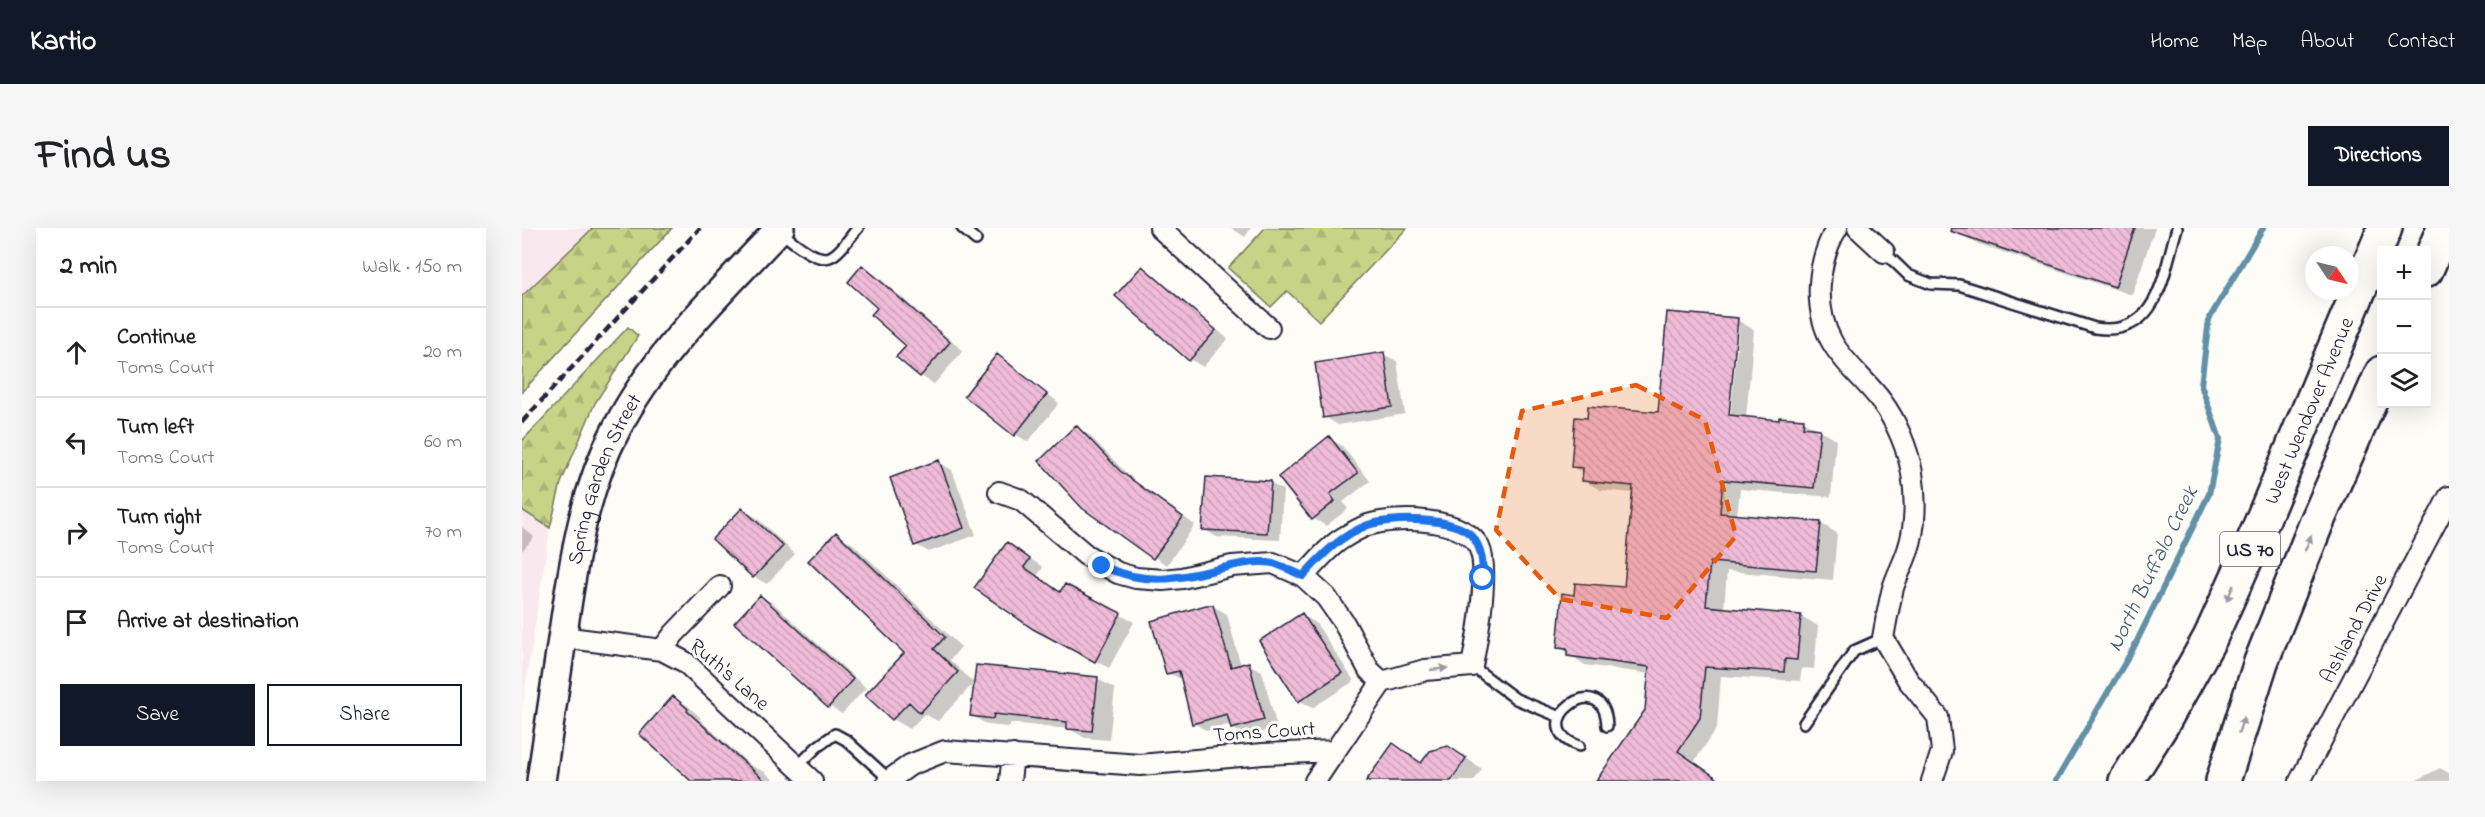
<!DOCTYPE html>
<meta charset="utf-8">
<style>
:root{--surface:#fff;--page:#f6f6f6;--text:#202124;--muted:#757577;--line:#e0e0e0;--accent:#111827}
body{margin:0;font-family:"Indie Flower",sans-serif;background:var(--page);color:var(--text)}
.controls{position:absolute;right:18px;top:18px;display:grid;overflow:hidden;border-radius:0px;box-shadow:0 6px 24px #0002}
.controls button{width:54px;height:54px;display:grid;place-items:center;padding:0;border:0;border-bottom:2px solid var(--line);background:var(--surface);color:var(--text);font:30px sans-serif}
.compass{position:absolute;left:1783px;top:18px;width:54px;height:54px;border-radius:50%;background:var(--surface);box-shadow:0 6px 24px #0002;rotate:125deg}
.stop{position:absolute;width:18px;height:18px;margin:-14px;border:4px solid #1a73e8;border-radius:50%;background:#fff}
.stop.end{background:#1a73e8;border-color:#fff;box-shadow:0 2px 6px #0008}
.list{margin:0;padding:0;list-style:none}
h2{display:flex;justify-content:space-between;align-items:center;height:78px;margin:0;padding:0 24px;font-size:26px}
h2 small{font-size:20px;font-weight:400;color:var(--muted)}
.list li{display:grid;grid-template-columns:39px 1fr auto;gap:18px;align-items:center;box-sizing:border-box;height:90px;padding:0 24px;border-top:2px solid var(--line)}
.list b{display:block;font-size:22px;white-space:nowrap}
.list p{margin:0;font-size:20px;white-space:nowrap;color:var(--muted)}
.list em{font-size:20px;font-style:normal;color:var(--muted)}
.actions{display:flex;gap:12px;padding:18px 24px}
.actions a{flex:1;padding:14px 0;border:2px solid var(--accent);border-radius:0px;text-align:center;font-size:21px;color:var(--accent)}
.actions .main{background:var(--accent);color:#fff}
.icon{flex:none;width:33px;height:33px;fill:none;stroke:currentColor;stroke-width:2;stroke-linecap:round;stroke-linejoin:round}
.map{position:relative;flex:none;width:1927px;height:553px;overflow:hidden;border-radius:0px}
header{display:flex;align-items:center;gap:36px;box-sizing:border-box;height:84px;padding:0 30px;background:var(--accent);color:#fff}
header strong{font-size:28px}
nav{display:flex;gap:33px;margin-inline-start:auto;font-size:21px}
.intro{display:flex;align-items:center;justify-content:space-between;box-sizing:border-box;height:144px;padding:0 36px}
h1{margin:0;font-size:42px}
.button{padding:15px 27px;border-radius:0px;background:var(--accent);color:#fff;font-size:21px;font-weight:700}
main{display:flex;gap:36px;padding:0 36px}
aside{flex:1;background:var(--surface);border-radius:0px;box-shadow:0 6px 24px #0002}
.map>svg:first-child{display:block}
.built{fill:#f9e8ed}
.forest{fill:url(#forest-firs);stroke:#747a61;stroke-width:1.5}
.shadow{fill:#0003;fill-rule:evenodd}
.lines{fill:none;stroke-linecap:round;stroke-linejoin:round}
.stream{stroke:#6290a6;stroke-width:6}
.building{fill:url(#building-back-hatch);stroke:#22223b;stroke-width:1.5}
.service-casing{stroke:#22223b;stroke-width:14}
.minor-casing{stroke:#22223b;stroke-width:24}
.secondary-casing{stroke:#22223b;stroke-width:32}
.motorway-casing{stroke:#22223b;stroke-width:38}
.service{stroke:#fdfcf7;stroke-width:9}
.minor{stroke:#fdfcf7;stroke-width:20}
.secondary{stroke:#fdfcf7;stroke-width:27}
.motorway{stroke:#fdfcf7;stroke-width:33}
.rail{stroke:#22223b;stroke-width:4.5;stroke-dasharray:9 4.5;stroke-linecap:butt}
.oneway{fill:#9a9aa2}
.route{stroke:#1a73e8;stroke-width:8}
.marked{fill:#e8590c;fill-opacity:0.2;stroke:#e8590c;stroke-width:4.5;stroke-dasharray:12 8;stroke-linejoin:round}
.labels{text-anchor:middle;stroke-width:6;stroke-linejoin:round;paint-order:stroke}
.shield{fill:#fdfcf7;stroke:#646373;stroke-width:1.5}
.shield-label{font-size:20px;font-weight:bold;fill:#22223b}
.street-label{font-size:21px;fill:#22223b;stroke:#fdfcf7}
.water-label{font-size:22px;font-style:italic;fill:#425970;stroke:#fdfcf7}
</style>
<header>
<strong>Kartio</strong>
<nav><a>Home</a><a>Map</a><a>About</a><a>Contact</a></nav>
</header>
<div class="intro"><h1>Find us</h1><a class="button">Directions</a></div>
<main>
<aside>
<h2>2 min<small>Walk · 150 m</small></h2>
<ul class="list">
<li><svg class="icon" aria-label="ahead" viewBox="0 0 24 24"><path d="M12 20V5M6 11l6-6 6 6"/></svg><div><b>Continue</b><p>Toms Court</p></div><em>20 m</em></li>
<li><svg class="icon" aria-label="left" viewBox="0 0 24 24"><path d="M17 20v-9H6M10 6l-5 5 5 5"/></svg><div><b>Turn left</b><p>Toms Court</p></div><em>60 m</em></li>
<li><svg class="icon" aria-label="right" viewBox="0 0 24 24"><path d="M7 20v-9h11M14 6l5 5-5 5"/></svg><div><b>Turn right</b><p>Toms Court</p></div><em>70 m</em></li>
<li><svg class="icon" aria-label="arrive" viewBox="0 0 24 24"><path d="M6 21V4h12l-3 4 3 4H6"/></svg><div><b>Arrive at destination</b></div></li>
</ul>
<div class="actions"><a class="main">Save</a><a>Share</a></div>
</aside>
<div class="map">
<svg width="1927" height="553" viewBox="0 0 1927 553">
<defs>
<pattern id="forest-firs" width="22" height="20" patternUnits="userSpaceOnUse" patternTransform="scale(1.5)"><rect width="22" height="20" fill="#c7d387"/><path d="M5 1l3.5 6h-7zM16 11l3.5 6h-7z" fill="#abb575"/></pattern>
<pattern id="building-back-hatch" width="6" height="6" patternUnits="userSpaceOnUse" patternTransform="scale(1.5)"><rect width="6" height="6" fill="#efbbd7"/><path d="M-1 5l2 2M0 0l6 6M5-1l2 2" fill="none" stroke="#cda0b9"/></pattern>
</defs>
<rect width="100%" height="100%" fill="#fdfcf7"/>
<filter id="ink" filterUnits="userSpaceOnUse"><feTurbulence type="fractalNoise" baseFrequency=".0167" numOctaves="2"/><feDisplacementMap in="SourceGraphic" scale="12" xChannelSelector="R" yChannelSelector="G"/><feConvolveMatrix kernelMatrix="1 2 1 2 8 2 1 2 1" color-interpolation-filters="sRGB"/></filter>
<g filter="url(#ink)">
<path class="built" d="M 0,0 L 71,0 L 0,68 Z
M 0,282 L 28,300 L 0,480 Z"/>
<path class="forest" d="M 71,0 L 150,0 L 0,164 L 0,68 Z
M 743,0 L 885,0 L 797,93 L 765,63 L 749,79 L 706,40 Z
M 106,99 L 116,108 L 73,175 L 39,255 L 28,300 L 0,282 L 0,213 Z"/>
<path class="shadow" d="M 709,0 L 729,0 L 723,9 Z
M 1439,0 L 1633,0 L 1610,67 L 1454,15 L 1437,5 Z
M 340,39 L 354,47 L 441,123 L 412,156 L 399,148 L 386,118 L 357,80 Z
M 620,40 L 633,48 L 706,111 L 681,139 L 668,131 Z
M 1215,92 L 1232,102 L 1224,190 L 1281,193 L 1314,212 L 1309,269 L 1218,261 L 1215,288 L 1298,295 L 1315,305 L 1311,352 L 1205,343 L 1202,381 L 1279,388 L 1296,398 L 1292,441 L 1280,440 L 1278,453 L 1199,448 L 1195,500 L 1172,534 L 1200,553 L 1076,553 L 1124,483 L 1128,446 L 1063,437 L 1037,419 L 1103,361 L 1112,265 L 1078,262 L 1061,252 L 1062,245 L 1050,239 L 1137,186 ZM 1214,98 L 1217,98 L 1208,195 L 1205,195 Z
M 861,126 L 875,133 L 883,186 L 816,197 L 803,189 Z
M 475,128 L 488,136 L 537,175 L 506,214 L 493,206 Z
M 554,199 L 567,207 L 612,253 L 673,297 L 645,337 L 632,329 Z
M 807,210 L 820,218 L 848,253 L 821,274 L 826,281 L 804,298 L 791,290 Z
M 417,234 L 430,242 L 454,307 L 407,324 L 394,317 Z
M 748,255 L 761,262 L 758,312 L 695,309 L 681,301 Z
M 220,282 L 234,289 L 273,326 L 245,356 L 232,349 Z
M 0,299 L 12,309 L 0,323 Z
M 314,306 L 331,316 L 439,419 L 428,432 L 452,455 L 416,493 L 402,486 L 388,501 L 371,491 L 384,425 Z
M 485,316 L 521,339 L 515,348 L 539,365 L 543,358 L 612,394 L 587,440 L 526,408 Z
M 239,368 L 252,376 L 344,460 L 320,486 L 307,478 Z
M 691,378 L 705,386 L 719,438 L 726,436 L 740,443 L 755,500 L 724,508 L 710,500 L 709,496 L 685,503 L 672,495 L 661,452 L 646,445 Z
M 780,387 L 794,395 L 832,453 L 790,480 L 777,472 Z
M 576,451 L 593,461 L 587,512 L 563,510 L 548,501 L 488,495 L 488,499 L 466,497 L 449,487 Z
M 151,470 L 165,477 L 179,490 L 177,491 L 228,537 L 243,544 L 253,553 L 171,553 Z
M 872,517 L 901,535 L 944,530 L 960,541 L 952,553 L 846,553 Z
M 1918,540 L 1927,545 L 1927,553 L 1893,553 Z"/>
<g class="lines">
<path class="stream" d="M 1534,553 L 1611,421 L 1687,266 L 1698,211 L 1679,157 L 1687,91 L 1741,0"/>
</g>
<path class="building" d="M 1429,0 L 1613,0 L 1593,59 L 1428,3 Z
M 340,37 L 428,114 L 398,149 L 374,129 L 384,118 L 349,87 L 355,80 L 326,54 Z
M 620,38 L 694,102 L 667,133 L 593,68 Z
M 1145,84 L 1216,90 L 1207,187 L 1257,192 L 1257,189 L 1282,191 L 1281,199 L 1298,201 L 1292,260 L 1201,252 L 1198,285 L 1299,294 L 1294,343 L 1188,334 L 1184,378 L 1279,387 L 1275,432 L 1263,431 L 1262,444 L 1183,439 L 1178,490 L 1156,523 L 1199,553 L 1074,553 L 1123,482 L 1127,439 L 1045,428 L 1045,421 L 1035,420 L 1040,365 L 1052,367 L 1053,355 L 1102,359 L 1111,258 L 1060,253 L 1061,240 L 1049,239 L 1053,189 L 1065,190 L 1066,178 L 1136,184 Z
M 862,124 L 870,179 L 801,190 L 793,135 Z
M 475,126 L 525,166 L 492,208 L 442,168 Z
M 554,197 L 598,243 L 661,289 L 631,331 L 560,280 L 517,233 Z
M 807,208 L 836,245 L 808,266 L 813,273 L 790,292 L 756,249 Z
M 417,232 L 442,300 L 392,318 L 368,250 Z
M 684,249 L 749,253 L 745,305 L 680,302 Z
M 220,280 L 261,318 L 231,350 L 190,311 Z
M 314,304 L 423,409 L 412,421 L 436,444 L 398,485 L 387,474 L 370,492 L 343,467 L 382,425 L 286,333 Z
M 485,314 L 508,331 L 502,339 L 538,364 L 543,356 L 599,385 L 573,434 L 511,401 L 452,360 Z
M 238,367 L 331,451 L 306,480 L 212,395 Z
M 684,377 L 691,377 L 709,439 L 727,434 L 742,492 L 709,501 L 705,486 L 670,496 L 657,443 L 644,446 L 629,393 Z
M 780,385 L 820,445 L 776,474 L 737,413 Z
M 454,437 L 576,449 L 570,503 L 545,501 L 545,494 L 472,486 L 471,491 L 448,488 Z
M 151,468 L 166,481 L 165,483 L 243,553 L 169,553 L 117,506 Z
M 871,515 L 899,535 L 908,523 L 926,518 L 944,530 L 929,553 L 844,553 Z"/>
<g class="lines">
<g class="service-casing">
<path id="service" d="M 440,0 L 454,12
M 257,3 C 269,11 295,37 310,28 C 320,23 328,8 336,0
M 1362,24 L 1386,47 L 1409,56 L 1437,57 L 1573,100 C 1637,110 1641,46 1655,0
M 950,438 L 994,471 L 1038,489
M 1282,495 L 1332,423 L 1361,410
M 1057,518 C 999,497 1083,435 1085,498
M 275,539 L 295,519 L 313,506 L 324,512 L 368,552"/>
</g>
<g class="minor-casing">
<path id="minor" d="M 638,0 L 747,100
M 1315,0 C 1295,33 1291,80 1310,114 C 1323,137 1345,153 1360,174 C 1374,193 1386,221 1390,245 C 1394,269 1394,299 1386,322 C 1382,335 1375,347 1371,360 C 1367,376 1364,393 1361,410 L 1386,452 L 1416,489 L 1420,523 L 1410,553
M 1336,0 L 1362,24
M 477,264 L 499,272 L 564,327 L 596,345 L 614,350 L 641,352 L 660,350 L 710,338 L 751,335 L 781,348 L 804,369 L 822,395 L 847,442 L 860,454
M 40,409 L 140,422 L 163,434 L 290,553
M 140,422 L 152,406 L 198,358
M 366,553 L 388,537 L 423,523 L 618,537 L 741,526 L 813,523 L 860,454 L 903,442 L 950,438 C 955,412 968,341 957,319 C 942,289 874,288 846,297 C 838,300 829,305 821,310 C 806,319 794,335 781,348
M 488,553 L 491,527
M 793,553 L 813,523
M 1778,553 L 1927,269"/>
</g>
<g class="secondary-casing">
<g id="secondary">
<path id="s1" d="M 19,553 C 27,499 35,445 43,391 C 53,324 63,261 95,200 C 134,124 201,62 258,0"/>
</g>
</g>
<g class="motorway-casing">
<g id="motorway">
<path d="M 1904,42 L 1922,0"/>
<path id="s2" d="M 1604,553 L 1640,496 L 1688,410 L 1730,317 L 1863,0"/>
<path d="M 1701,553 L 1739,434 L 1794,296 L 1860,145"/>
</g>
</g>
<use href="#service" class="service"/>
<use href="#minor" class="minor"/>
<use href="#secondary" class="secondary"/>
<use href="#motorway" class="motorway"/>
<path class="rail" d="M 0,194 L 178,0"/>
</g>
<defs><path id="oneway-solid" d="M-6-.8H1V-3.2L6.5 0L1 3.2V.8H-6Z" transform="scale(1.5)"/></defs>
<g class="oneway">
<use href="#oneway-solid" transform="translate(1786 315) rotate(-68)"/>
<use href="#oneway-solid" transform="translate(1708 365) rotate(114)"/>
<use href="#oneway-solid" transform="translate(917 441) rotate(-6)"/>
<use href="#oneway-solid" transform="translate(1719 497) rotate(-72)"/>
</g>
</g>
<g class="lines" filter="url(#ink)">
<path class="route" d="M 580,338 C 624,358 656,351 701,340 C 716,336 736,332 751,335 C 761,338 772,344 781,348 C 800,327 819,307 846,297 C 869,289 931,289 949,307 C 960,319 961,334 961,350"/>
</g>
<path class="marked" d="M 1114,157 L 1183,192 L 1214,308 L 1145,390 L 1038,371 L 974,302 L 1000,183 Z"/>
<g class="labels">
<rect class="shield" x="1698" y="304" width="60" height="34" rx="4.5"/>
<g class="shield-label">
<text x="1728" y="328">US 70</text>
</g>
<g class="street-label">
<text dy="7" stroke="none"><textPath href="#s2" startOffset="414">West Wendover Avenue</textPath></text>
<text dy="7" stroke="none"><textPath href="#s1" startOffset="310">Spring Garden Street</textPath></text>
<text transform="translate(1831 400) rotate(-62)" y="7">Ashland Drive</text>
<text transform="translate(208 446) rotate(41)" y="7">Ruth's Lane</text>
<text transform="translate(742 503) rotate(-4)" y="7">Toms Court</text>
</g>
<g class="water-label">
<text transform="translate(1629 340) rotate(-64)" y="8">North Buffalo Creek</text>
</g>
</g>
</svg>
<div class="controls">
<button>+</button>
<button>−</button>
<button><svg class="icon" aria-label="layers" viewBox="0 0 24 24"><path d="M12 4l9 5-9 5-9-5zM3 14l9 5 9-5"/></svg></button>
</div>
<svg class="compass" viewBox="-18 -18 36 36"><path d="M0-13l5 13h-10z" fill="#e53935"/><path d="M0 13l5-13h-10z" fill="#757577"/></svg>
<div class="stop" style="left:961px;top:350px"></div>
<div class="stop end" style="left:580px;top:338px"></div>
</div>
</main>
